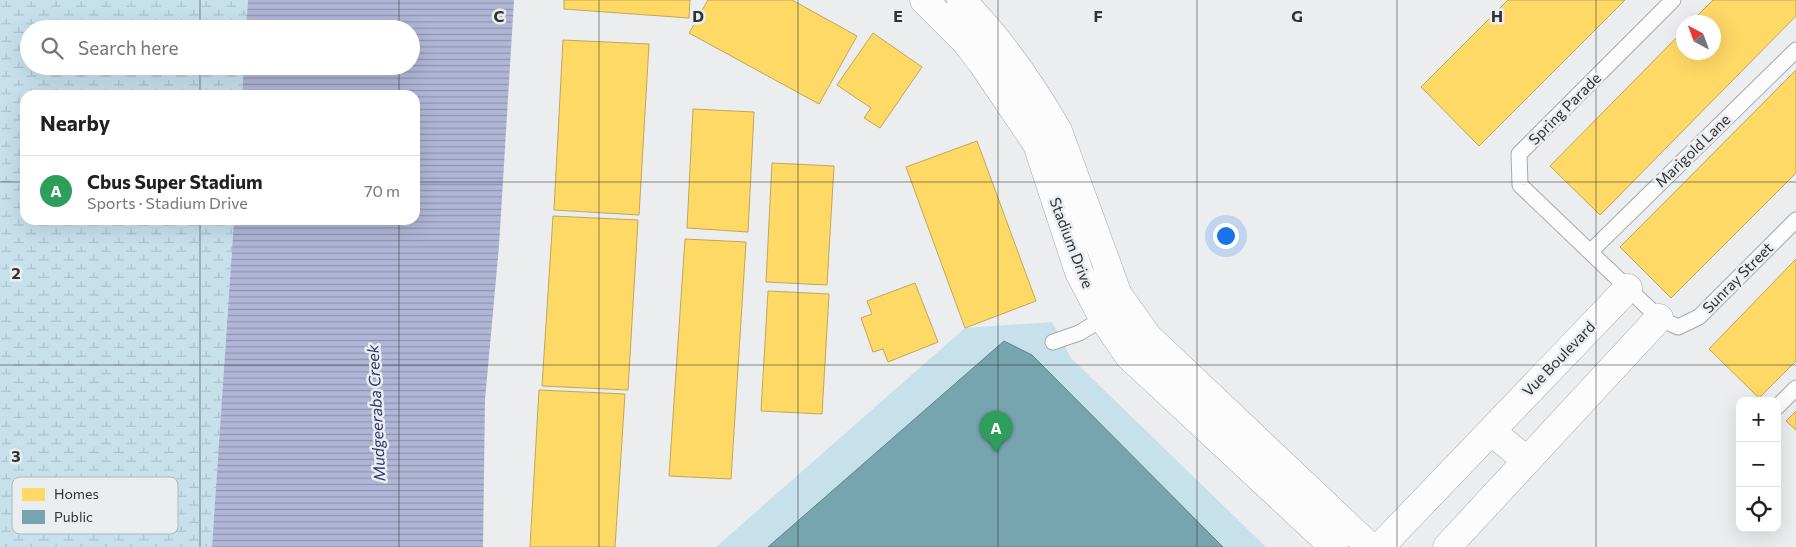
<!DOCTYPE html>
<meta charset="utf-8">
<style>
:root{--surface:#fff;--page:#f2f2f2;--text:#202124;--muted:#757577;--line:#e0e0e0;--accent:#717375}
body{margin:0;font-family:Commissioner,sans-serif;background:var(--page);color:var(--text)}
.controls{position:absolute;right:15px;bottom:15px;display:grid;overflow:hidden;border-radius:10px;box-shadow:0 5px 20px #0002}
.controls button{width:45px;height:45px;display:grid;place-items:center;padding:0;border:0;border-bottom:1px solid var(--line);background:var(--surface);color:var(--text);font:25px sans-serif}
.compass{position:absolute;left:1676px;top:15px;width:45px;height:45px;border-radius:50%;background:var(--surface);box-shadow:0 5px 20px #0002;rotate:319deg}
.you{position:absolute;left:1225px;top:235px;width:18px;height:18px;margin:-12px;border:4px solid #fff;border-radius:50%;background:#1a73e8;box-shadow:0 0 0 8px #1a73e833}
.badge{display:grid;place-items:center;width:32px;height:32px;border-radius:50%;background:var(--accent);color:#fff;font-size:16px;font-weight:700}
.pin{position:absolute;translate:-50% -41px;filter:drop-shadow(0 1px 2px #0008)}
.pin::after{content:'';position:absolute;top:26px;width:18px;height:15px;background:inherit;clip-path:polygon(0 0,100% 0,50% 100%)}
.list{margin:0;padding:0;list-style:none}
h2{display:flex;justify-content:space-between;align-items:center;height:65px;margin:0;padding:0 20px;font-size:21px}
h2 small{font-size:16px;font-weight:400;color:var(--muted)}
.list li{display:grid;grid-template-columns:32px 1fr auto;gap:15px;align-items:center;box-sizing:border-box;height:70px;padding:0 20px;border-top:1px solid var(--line)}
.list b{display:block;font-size:19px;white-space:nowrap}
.list p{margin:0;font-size:16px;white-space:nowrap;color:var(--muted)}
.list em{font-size:16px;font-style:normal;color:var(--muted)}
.icon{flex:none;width:28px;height:28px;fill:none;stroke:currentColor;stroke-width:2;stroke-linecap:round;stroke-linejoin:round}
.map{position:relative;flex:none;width:1796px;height:547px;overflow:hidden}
.search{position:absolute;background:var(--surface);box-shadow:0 5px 20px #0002;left:20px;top:20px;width:400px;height:55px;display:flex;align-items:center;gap:12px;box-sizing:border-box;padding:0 18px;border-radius:28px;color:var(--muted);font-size:19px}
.panel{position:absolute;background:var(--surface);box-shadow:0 5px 20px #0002;left:20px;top:90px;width:400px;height:135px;border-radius:15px}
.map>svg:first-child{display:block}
.green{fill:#c7e1ec}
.wetland{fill:url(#wetland-marsh)}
.water{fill:url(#water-rules)}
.homes{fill:#ffd966;stroke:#c1a757}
.public{fill:#76a5af;stroke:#61828a}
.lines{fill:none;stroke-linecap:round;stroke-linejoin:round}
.service-casing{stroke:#a8a9aa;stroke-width:17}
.minor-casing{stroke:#a8a9aa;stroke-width:29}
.tertiary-casing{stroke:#a8a9aa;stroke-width:29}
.service{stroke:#fcfcfd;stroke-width:15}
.minor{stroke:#fcfcfd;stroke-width:28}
.tertiary{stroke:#fcfcfd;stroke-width:28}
.grid{fill:none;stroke:#303233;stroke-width:1;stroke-opacity:0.55}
.labels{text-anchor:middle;stroke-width:5;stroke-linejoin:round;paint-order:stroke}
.street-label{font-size:15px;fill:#303233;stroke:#eaeef0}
.water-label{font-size:16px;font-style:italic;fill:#32366f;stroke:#eaeef0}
.key{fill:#eaeef0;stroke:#b2b6b7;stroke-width:1}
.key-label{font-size:14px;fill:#303233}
.grid-label{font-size:16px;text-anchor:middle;font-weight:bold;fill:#303233;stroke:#eaeef0;stroke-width:5;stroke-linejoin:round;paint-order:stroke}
</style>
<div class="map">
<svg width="1796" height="547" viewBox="0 0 1796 547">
<defs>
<pattern id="wetland-marsh" width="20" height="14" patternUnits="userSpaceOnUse" patternTransform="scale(1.25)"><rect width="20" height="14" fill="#c7e1ec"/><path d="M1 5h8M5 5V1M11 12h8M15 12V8" fill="none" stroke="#abc2cb"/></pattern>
<pattern id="water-rules" width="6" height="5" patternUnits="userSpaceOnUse" patternTransform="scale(1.25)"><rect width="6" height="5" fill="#b1b6d7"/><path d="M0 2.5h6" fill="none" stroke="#9095af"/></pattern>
</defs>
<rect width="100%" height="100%" fill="#ebedef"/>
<path class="green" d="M 1052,322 L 1071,358 L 1266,547 L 716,547 L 965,328 Z"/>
<path class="wetland" d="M 0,0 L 248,0 L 246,29 L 29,29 L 29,66 L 244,66 L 242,95 L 25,95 L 25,220 L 234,220 L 212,547 L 0,547 Z"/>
<path class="water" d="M 248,0 L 514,0 L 499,246 L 485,400 L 483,547 L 212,547 L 234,220 L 415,220 L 415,95 L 242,95 L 244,66 L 411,66 L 411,29 L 246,29 Z"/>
<path class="homes" d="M 564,0 L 690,0 L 689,18 L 564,9 Z
M 708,0 L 792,0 L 857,36 L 819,104 L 689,33 Z
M 1508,0 L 1625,0 L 1479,146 L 1421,87 Z
M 1713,0 L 1796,0 L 1796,16 L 1600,215 L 1550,166 L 1684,30 L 1684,52 L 1714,52 L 1714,22 L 1691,22 Z
M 873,33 L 922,67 L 880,128 L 864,118 L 871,108 L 837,85 Z
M 563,40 L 649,44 L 639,215 L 554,210 Z
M 1796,70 L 1796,173 L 1671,298 L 1620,247 Z
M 693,109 L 754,112 L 748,232 L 687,228 Z
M 977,141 L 1036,301 L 965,328 L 906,167 Z
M 772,163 L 834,166 L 827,285 L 766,282 Z
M 553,216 L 638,220 L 628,390 L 542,386 Z
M 685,239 L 746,242 L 731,479 L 669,476 Z
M 1796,259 L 1796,361 L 1759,398 L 1709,349 Z
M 915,283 L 938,342 L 888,362 L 883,349 L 873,352 L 861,318 L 872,314 L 867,301 Z
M 768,291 L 829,294 L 822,414 L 761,411 Z
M 539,390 L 625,394 L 615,547 L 530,547 Z
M 1796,411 L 1796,430 L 1786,421 Z"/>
<path class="public" d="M 1004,341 L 1032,355 L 1223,547 L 768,547 Z"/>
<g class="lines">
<g class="service-casing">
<path id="service" d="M 1673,0 L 1519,154 L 1520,185 L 1659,318 L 1678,327 L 1699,317 L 1796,220
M 1590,252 L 1796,50
M 1053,342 L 1079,333 L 1109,315
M 1777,407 L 1796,388"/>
</g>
<g class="minor-casing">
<path id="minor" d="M 1491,431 L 1527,461
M 1380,547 L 1628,288
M 1447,547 L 1659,318"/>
</g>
<g class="tertiary-casing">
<path id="tertiary" d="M 924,0 L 966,42 L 982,63 L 1037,144 L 1079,272 L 1103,318 L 1129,356 L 1334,547
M 961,0 C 999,38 1031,84 1058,131 L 1118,295 L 1148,337 L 1370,547"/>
</g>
<use href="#service" class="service"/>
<use href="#minor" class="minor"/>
<use href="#tertiary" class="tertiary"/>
</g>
<path class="grid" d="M 200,0 L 200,29M 399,0 L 399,29M 599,0 L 599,547M 798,0 L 798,547M 998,0 L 998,547M 1197,0 L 1197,547M 1397,0 L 1397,547M 1596,0 L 1596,547M 200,66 L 200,95M 399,66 L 399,95M 0,182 L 25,182M 415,182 L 1796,182M 200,220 L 200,547M 399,220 L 399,547M 0,365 L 1796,365"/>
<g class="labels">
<g class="street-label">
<text transform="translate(1565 109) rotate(-45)" y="5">Spring Parade</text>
<text transform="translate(1693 151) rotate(-44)" y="5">Marigold Lane</text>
<text transform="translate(1071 243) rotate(69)" y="5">Stadium Drive</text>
<text transform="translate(1738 278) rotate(-45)" y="5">Sunray Street</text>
<text transform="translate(1559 359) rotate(-46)" y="5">Vue Boulevard</text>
</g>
<g class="water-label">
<text transform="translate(376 413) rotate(-93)" y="6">Mudgeeraba Creek</text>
</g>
</g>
<rect x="12" y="477" width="166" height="57" rx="8" class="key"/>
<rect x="22" y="488" width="23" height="13" fill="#ffd966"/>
<rect x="22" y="510" width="23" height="14" fill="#76a5af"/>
<g class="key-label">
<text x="54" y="499">Homes</text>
<text x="54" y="522">Public</text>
</g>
<g class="grid-label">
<text x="499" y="22">C</text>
<text x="698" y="22">D</text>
<text x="898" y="22">E</text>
<text x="1098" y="22">F</text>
<text x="1297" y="22">G</text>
<text x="1497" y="22">H</text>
<text x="16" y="279">2</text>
<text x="16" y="462">3</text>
</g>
</svg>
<div class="controls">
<button>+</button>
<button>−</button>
<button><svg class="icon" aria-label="locate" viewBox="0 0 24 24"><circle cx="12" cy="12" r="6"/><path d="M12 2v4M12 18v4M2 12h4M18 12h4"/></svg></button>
</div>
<svg class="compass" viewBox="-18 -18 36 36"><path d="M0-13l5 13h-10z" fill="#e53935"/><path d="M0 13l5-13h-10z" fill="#757577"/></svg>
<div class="you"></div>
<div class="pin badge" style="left:996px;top:452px;background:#2e9e5b">A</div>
<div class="search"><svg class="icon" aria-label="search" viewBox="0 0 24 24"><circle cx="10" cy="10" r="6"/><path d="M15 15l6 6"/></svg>Search here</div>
<section class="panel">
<h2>Nearby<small></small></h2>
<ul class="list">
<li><span class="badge" style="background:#2e9e5b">A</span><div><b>Cbus Super Stadium</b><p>Sports · Stadium Drive</p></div><em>70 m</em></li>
</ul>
</section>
</div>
